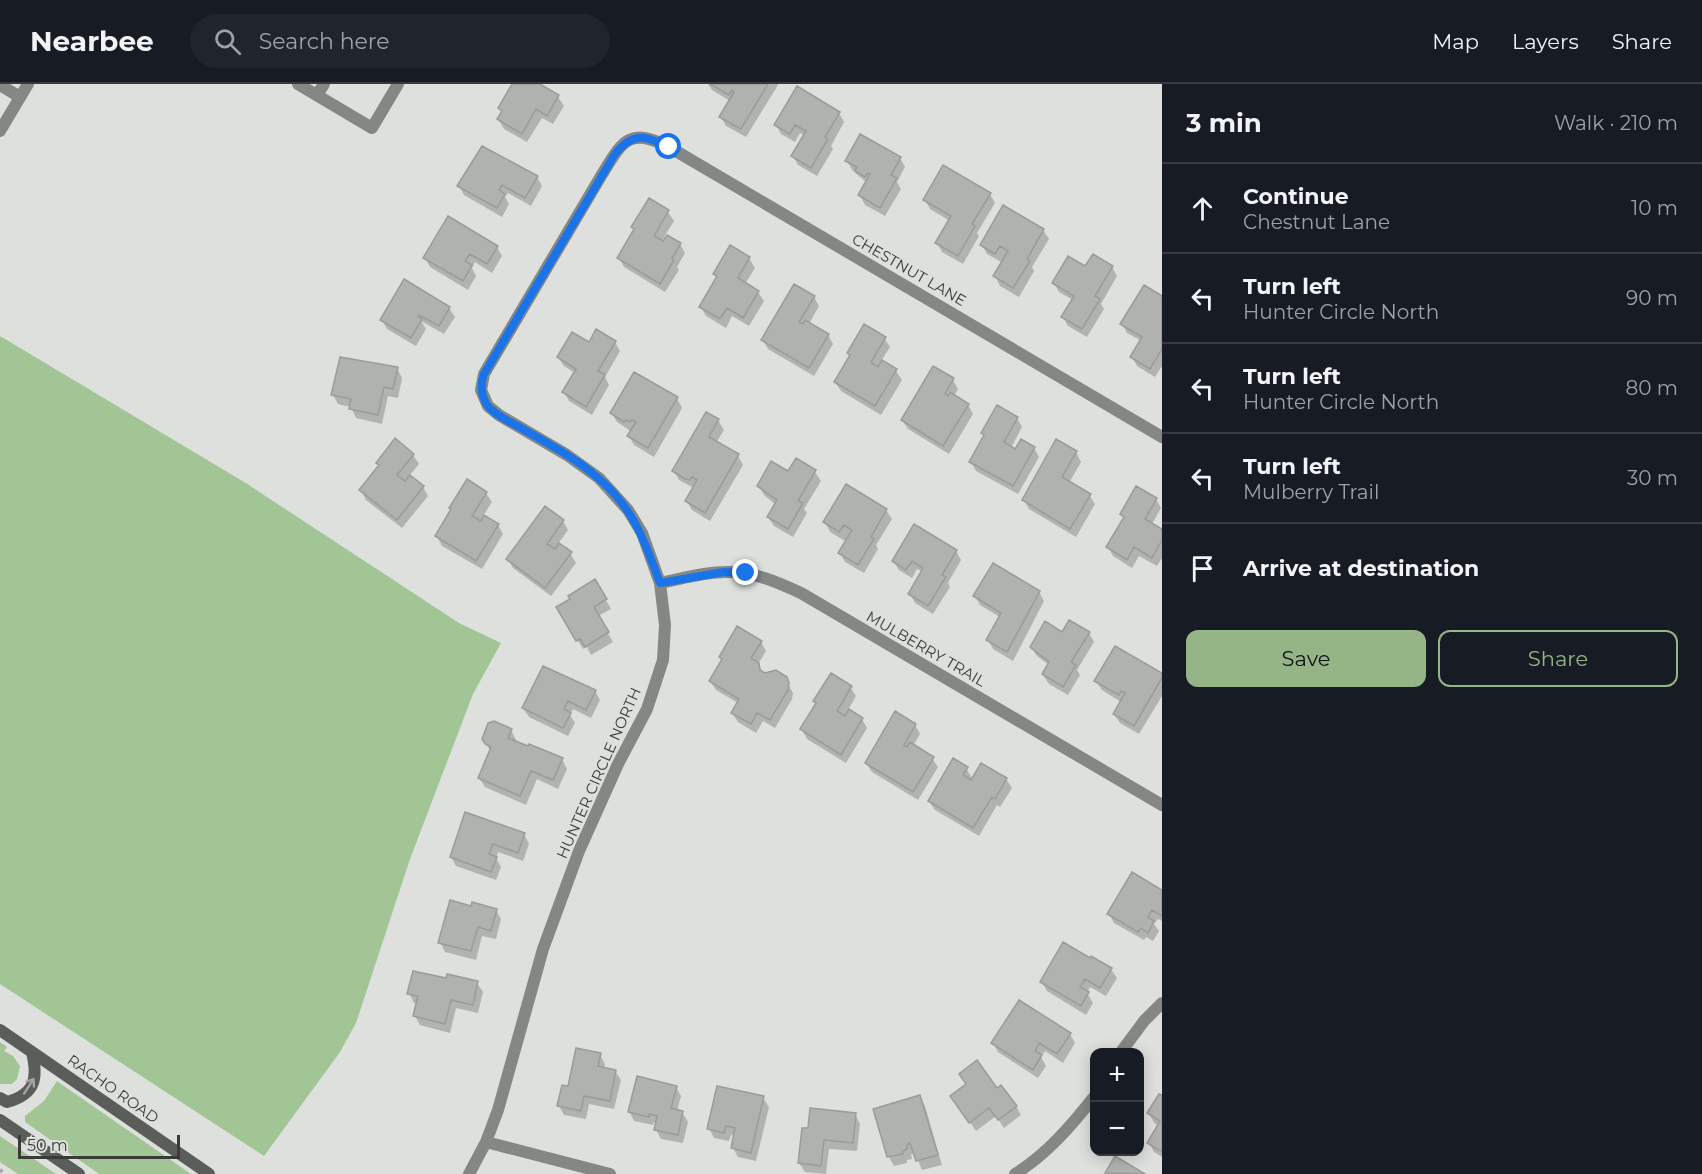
<!DOCTYPE html>
<meta charset="utf-8">
<style>
:root{--surface:#171b24;--page:#20242c;--text:#f1f3f6;--muted:#9ea1a6;--line:#363941;--accent:#95b587}
body{margin:0;font-family:Montserrat,sans-serif;background:var(--page);color:var(--text)}
.controls{position:absolute;right:18px;bottom:18px;display:grid;overflow:hidden;border-radius:12px;box-shadow:0 3px 15px #0003}
.controls button{width:54px;height:54px;display:grid;place-items:center;padding:0;border:0;border-bottom:2px solid var(--line);background:var(--surface);color:var(--text);font:30px sans-serif}
.scale{position:absolute;left:18px;bottom:15px;width:162px;box-sizing:border-box;padding-left:6px;border:3px solid #3a3b39;border-top:0;font-size:16px;line-height:21px;white-space:nowrap;color:#3a3b39;-webkit-text-stroke:4px #dde0dc;paint-order:stroke}
.stop{position:absolute;width:18px;height:18px;margin:-14px;border:4px solid #1a73e8;border-radius:50%;background:#fff}
.stop.end{background:#1a73e8;border-color:#fff;box-shadow:0 2px 6px #0008}
.list{margin:0;padding:0;list-style:none}
h2{display:flex;justify-content:space-between;align-items:center;height:78px;margin:0;padding:0 24px;font-size:26px}
h2 small{font-size:20px;font-weight:400;color:var(--muted)}
.list li{display:grid;grid-template-columns:39px 1fr auto;gap:18px;align-items:center;box-sizing:border-box;height:90px;padding:0 24px;border-top:2px solid var(--line)}
.list b{display:block;font-size:22px;white-space:nowrap}
.list p{margin:0;font-size:20px;white-space:nowrap;color:var(--muted)}
.list em{font-size:20px;font-style:normal;color:var(--muted)}
.actions{display:flex;gap:12px;padding:18px 24px}
.actions a{flex:1;padding:14px 0;border:2px solid var(--accent);border-radius:12px;text-align:center;font-size:21px;color:var(--accent)}
.actions .main{background:var(--accent);color:#111}
.icon{flex:none;width:33px;height:33px;fill:none;stroke:currentColor;stroke-width:2;stroke-linecap:round;stroke-linejoin:round}
.map{position:relative;flex:none;width:1162px;height:1090px;overflow:hidden}
header{display:flex;align-items:center;gap:36px;box-sizing:border-box;height:84px;padding:0 30px;background:var(--surface);border-bottom:2px solid var(--line)}
header strong{font-size:28px}
nav{display:flex;gap:33px;margin-inline-start:auto;font-size:21px}
.search{width:420px;height:54px;background:var(--page);display:flex;align-items:center;gap:15px;box-sizing:border-box;padding:0 21px;border-radius:33px;color:var(--muted);font-size:22px}
main{display:flex}
aside{flex:1;background:var(--surface)}
.map>svg:first-child{display:block}
.green{fill:#a1c595}
.shadow{fill:#0003}
.building{fill:#b0b2af;stroke:#9a9c99;stroke-width:1.5}
.lines{fill:none;stroke-linecap:round;stroke-linejoin:round}
.path{stroke:#a5a7a4;stroke-width:4;stroke-dasharray:3 4.5;stroke-linecap:butt}
.lane{stroke:#858785;stroke-width:12}
.street{stroke:#858785;stroke-width:12}
.secondary{stroke:#5b5d5b;stroke-width:12}
.oneway{stroke:#a2a5a2}
.route{stroke:#1a73e8;stroke-width:8}
.labels{text-anchor:middle;stroke-width:4.5;stroke-linejoin:round;paint-order:stroke}
.street-label{font-size:15px;fill:#3a3b39;stroke:#dde0dc}
</style>
<header>
<strong>Nearbee</strong>
<div class="search"><svg class="icon" aria-label="search" viewBox="0 0 24 24"><circle cx="10" cy="10" r="6"/><path d="M15 15l6 6"/></svg>Search here</div>
<nav><a>Map</a><a>Layers</a><a>Share</a></nav>
</header>
<main>
<div class="map">
<svg width="1162" height="1090" viewBox="0 0 1162 1090">
<rect width="100%" height="100%" fill="#dde0dc"/>
<path class="green" d="M 0,252 L 244,398 L 459,539 L 501,559 L 473,610 L 410,775 L 356,939 L 340,968 L 264,1072 L 0,900 Z
M 0,958 L 7,963 L 4,967 L 13,972 L 20,982 L 17,995 L 12,1000 L 0,1000 Z
M 57,997 L 61,1000 L 191,1090 L 99,1090 L 25,1038 L 25,1032 L 44,1017 Z
M 0,1052 L 56,1090 L 18,1090 L 0,1078 Z"/>
<path class="shadow" d="M 513,0 L 537,0 L 558,13 L 564,22 L 553,40 L 542,34 L 527,58 L 504,45 L 498,35 L 502,29 L 499,24 Z
M 708,0 L 778,0 L 778,1 L 746,53 L 726,42 L 721,33 L 730,17 L 712,6 Z
M 839,29 L 844,38 L 831,62 L 833,65 L 817,92 L 798,81 L 793,72 L 805,52 L 800,49 L 795,58 L 781,50 L 776,41 Z
M 900,74 L 905,83 L 897,98 L 901,105 L 885,132 L 865,121 L 860,111 L 867,99 L 852,86 L 847,76 Z
M 537,93 L 542,102 L 531,122 L 508,109 L 505,113 L 509,120 L 502,133 L 464,111 L 459,102 Z
M 990,110 L 995,119 L 977,149 L 979,152 L 963,180 L 942,168 L 937,159 L 950,137 L 930,125 L 925,116 Z
M 649,116 L 668,128 L 674,137 L 661,158 L 680,160 L 685,169 L 677,183 L 679,186 L 665,208 L 624,183 L 619,174 L 635,147 L 633,143 Z
M 1043,146 L 1049,155 L 1032,183 L 1034,187 L 1019,213 L 1000,202 L 995,192 L 1003,179 L 987,170 L 982,161 Z
M 497,163 L 502,172 L 492,189 L 475,178 L 472,184 L 476,192 L 468,206 L 430,183 L 425,174 Z
M 730,163 L 749,174 L 755,184 L 745,200 L 758,208 L 764,217 L 749,242 L 732,232 L 726,244 L 706,232 L 701,223 L 717,195 L 714,190 Z
M 1112,183 L 1117,192 L 1101,220 L 1104,225 L 1087,253 L 1068,242 L 1063,233 L 1073,216 L 1059,208 L 1054,199 L 1086,184 Z
M 1144,203 L 1162,214 L 1162,282 L 1155,293 L 1137,282 L 1132,273 L 1142,257 L 1127,249 L 1122,240 Z
M 814,213 L 819,222 L 809,240 L 828,251 L 833,260 L 814,292 L 768,265 L 763,256 Z
M 449,224 L 455,233 L 444,250 L 421,237 L 426,245 L 416,262 L 387,245 L 382,236 Z
M 884,254 L 890,263 L 881,277 L 896,287 L 902,296 L 881,331 L 841,307 L 835,298 L 851,273 L 848,269 Z
M 615,258 L 620,267 L 605,293 L 609,301 L 592,331 L 569,317 L 564,308 L 575,289 L 564,282 L 558,273 L 589,260 Z
M 397,284 L 402,294 L 398,314 L 388,312 L 382,340 L 356,334 L 351,323 L 338,320 L 333,311 Z
M 953,296 L 958,305 L 954,312 L 968,321 L 973,330 L 949,370 L 908,345 L 902,336 Z
M 677,314 L 682,324 L 654,373 L 634,361 L 629,352 L 632,348 L 617,338 L 612,329 Z
M 707,330 L 718,336 L 724,346 L 716,359 L 738,372 L 743,381 L 710,437 L 692,426 L 687,417 L 694,404 L 679,396 L 674,387 Z
M 1017,334 L 1022,343 L 1011,364 L 1016,367 L 1034,364 L 1039,373 L 1018,410 L 976,387 L 971,378 L 985,353 L 982,349 Z
M 1076,368 L 1081,378 L 1069,399 L 1089,411 L 1095,420 L 1076,453 L 1029,425 L 1024,416 Z
M 413,371 L 419,380 L 409,392 L 423,403 L 428,412 L 402,444 L 366,416 L 361,406 L 379,383 L 377,379 Z
M 796,376 L 815,388 L 821,397 L 804,425 L 807,429 L 793,453 L 774,442 L 768,433 L 776,421 L 764,411 L 759,402 L 789,389 Z
M 486,409 L 492,418 L 483,432 L 498,441 L 503,450 L 482,485 L 442,462 L 437,452 Z
M 1156,415 L 1161,424 L 1152,440 L 1162,447 L 1162,474 L 1157,482 L 1139,472 L 1132,484 L 1113,472 L 1108,463 L 1124,435 L 1121,430 Z
M 545,424 L 563,437 L 568,446 L 558,460 L 570,469 L 576,479 L 551,512 L 513,484 L 508,475 Z
M 886,426 L 892,435 L 876,461 L 878,465 L 864,489 L 845,478 L 840,469 L 847,458 L 830,448 L 825,438 Z
M 956,467 L 961,476 L 948,499 L 950,503 L 933,530 L 915,519 L 910,510 L 923,488 L 917,485 L 912,494 L 899,486 L 893,477 Z
M 595,497 L 611,525 L 598,532 L 613,558 L 591,571 L 587,563 L 583,565 L 558,524 Z
M 1039,508 L 1044,517 L 1013,577 L 993,565 L 988,556 L 1000,533 L 980,521 L 975,512 Z
M 1089,549 L 1094,558 L 1077,586 L 1080,591 L 1068,611 L 1049,600 L 1043,591 L 1049,581 L 1037,572 L 1031,563 L 1063,550 Z
M 761,558 L 766,567 L 758,580 L 763,589 L 785,594 L 793,609 L 792,615 L 775,644 L 763,637 L 756,649 L 738,638 L 732,629 L 738,619 L 716,606 L 710,597 L 723,577 L 720,573 Z
M 1116,564 L 1162,591 L 1162,612 L 1139,650 L 1120,639 L 1114,630 L 1121,618 L 1102,606 L 1096,597 Z
M 850,603 L 856,612 L 848,626 L 862,635 L 867,644 L 846,679 L 807,655 L 802,646 Z
M 595,607 L 600,616 L 591,634 L 573,625 L 570,631 L 575,639 L 568,652 L 529,633 L 523,624 Z
M 915,641 L 920,650 L 913,662 L 932,674 L 938,683 L 918,716 L 872,688 L 866,679 Z
M 511,646 L 516,656 L 515,658 L 562,675 L 567,685 L 558,705 L 537,695 L 526,721 L 485,703 L 479,694 L 491,668 L 483,655 Z
M 982,681 L 1006,695 L 1012,704 L 1000,723 L 997,721 L 979,752 L 935,726 L 929,717 L 966,684 L 973,696 Z
M 466,730 L 524,750 L 529,760 L 523,777 L 498,768 L 496,774 L 501,783 L 496,796 L 456,782 L 451,773 Z
M 1132,790 L 1162,808 L 1162,837 L 1158,835 L 1154,840 L 1159,847 L 1153,857 L 1146,853 L 1144,856 L 1114,839 L 1109,830 Z
M 472,823 L 496,826 L 501,835 L 496,855 L 482,852 L 476,876 L 445,868 L 440,858 Z
M 1092,874 L 1111,885 L 1117,894 L 1106,912 L 1090,903 L 1087,909 L 1093,919 L 1086,931 L 1047,907 L 1042,898 L 1090,876 Z
M 447,896 L 477,899 L 483,908 L 478,929 L 456,924 L 450,949 L 420,941 L 415,932 L 418,920 L 414,919 L 409,909 Z
M 1070,950 L 1075,959 L 1063,979 L 1045,967 L 1041,973 L 1046,982 L 1038,994 L 998,968 L 993,959 Z
M 600,971 L 605,980 L 604,985 L 615,987 L 621,996 L 614,1025 L 589,1020 L 586,1035 L 564,1031 L 559,1022 L 569,1003 Z
M 676,1003 L 681,1012 L 677,1027 L 682,1028 L 688,1038 L 683,1059 L 661,1055 L 656,1045 L 657,1039 L 654,1038 L 653,1041 L 634,1037 L 629,1027 Z
M 997,1006 L 1016,1022 L 1021,1031 L 1004,1044 L 996,1032 L 976,1047 L 952,1013 Z
M 1160,1012 L 1162,1013 L 1162,1073 L 1154,1068 L 1149,1059 L 1159,1042 L 1154,1039 L 1149,1029 Z
M 920,1013 L 925,1022 L 942,1081 L 922,1086 L 915,1069 L 911,1070 L 912,1075 L 907,1076 L 907,1079 L 894,1082 L 889,1073 Z
M 763,1014 L 769,1023 L 756,1077 L 738,1073 L 733,1064 L 735,1052 L 731,1051 L 729,1057 L 714,1054 L 709,1044 Z
M 855,1030 L 860,1040 L 857,1067 L 829,1065 L 826,1090 L 805,1088 L 799,1079 L 809,1046 Z
M 1115,1074 L 1143,1090 L 1107,1090 Z"/>
<path class="building" d="M 512,0 L 540,0 L 559,11 L 547,32 L 536,25 L 522,50 L 497,35 L 502,27 L 498,24 Z
M 710,0 L 768,0 L 741,45 L 719,33 L 734,8 L 732,6 L 729,11 Z
M 797,2 L 840,28 L 825,53 L 828,55 L 811,84 L 791,72 L 806,47 L 795,41 L 790,50 L 774,41 Z
M 860,50 L 901,73 L 891,91 L 897,94 L 880,124 L 858,111 L 870,90 L 868,89 L 865,93 L 855,87 L 857,83 L 845,77 Z
M 482,62 L 538,92 L 525,114 L 502,101 L 499,106 L 505,110 L 497,124 L 457,102 Z
M 943,81 L 991,109 L 972,140 L 975,142 L 958,172 L 935,159 L 951,132 L 923,116 Z
M 649,114 L 669,126 L 654,152 L 663,157 L 667,151 L 681,159 L 672,174 L 674,176 L 660,200 L 617,174 L 634,145 L 631,143 Z
M 1003,121 L 1044,145 L 1027,175 L 1030,177 L 1013,204 L 993,192 L 1008,167 L 1000,162 L 995,170 L 980,161 Z
M 448,132 L 498,162 L 487,180 L 470,170 L 465,177 L 472,181 L 463,197 L 423,174 Z
M 730,161 L 750,173 L 738,194 L 759,207 L 743,234 L 727,224 L 720,235 L 699,223 L 717,192 L 713,190 Z
M 1093,170 L 1113,182 L 1095,212 L 1100,215 L 1082,245 L 1061,233 L 1074,212 L 1052,199 L 1068,172 L 1085,182 Z
M 404,195 L 450,223 L 439,242 L 419,231 L 418,233 L 422,235 L 411,254 L 380,236 Z
M 794,200 L 815,212 L 799,238 L 803,240 L 805,236 L 829,250 L 809,284 L 761,256 Z
M 1144,201 L 1162,212 L 1162,265 L 1150,285 L 1130,273 L 1142,253 L 1120,240 Z
M 864,240 L 886,253 L 871,278 L 878,283 L 882,276 L 897,285 L 875,322 L 834,298 L 850,271 L 847,269 Z
M 596,245 L 616,257 L 598,287 L 605,291 L 586,323 L 562,308 L 576,285 L 557,273 L 572,248 L 589,258 Z
M 340,273 L 398,283 L 393,305 L 384,303 L 378,331 L 349,325 L 351,315 L 331,311 Z
M 933,282 L 954,294 L 945,310 L 948,312 L 950,308 L 969,320 L 943,362 L 901,336 Z
M 634,288 L 678,313 L 648,364 L 627,352 L 636,338 L 632,336 L 630,338 L 626,336 L 624,338 L 610,329 Z
M 997,321 L 1018,333 L 1004,358 L 1015,365 L 1021,355 L 1035,363 L 1013,402 L 969,378 L 984,351 L 981,349 Z
M 706,328 L 719,335 L 709,353 L 739,370 L 705,429 L 685,417 L 697,396 L 692,393 L 690,396 L 685,395 L 672,387 Z
M 395,354 L 414,370 L 397,391 L 405,397 L 410,391 L 424,402 L 397,436 L 359,406 L 379,381 L 376,379 Z
M 1056,355 L 1077,367 L 1062,393 L 1091,410 L 1070,445 L 1022,416 Z
M 796,374 L 816,386 L 798,417 L 803,419 L 788,445 L 767,433 L 777,416 L 757,402 L 771,377 L 788,387 Z
M 467,395 L 487,408 L 472,432 L 481,437 L 484,431 L 499,440 L 476,477 L 435,452 L 451,425 L 449,424 Z
M 846,400 L 887,425 L 871,453 L 874,455 L 858,481 L 838,469 L 852,446 L 844,441 L 839,448 L 823,438 Z
M 1136,402 L 1157,414 L 1145,435 L 1162,445 L 1162,456 L 1152,474 L 1134,463 L 1127,476 L 1106,463 L 1124,433 L 1120,430 Z
M 545,422 L 564,436 L 547,460 L 555,465 L 559,459 L 572,468 L 545,504 L 506,475 Z
M 914,440 L 957,466 L 942,491 L 946,493 L 928,522 L 908,510 L 923,484 L 912,477 L 906,486 L 892,477 Z
M 993,479 L 1040,507 L 1007,568 L 986,556 L 1001,529 L 973,512 Z
M 595,495 L 607,515 L 594,523 L 609,548 L 585,563 L 580,555 L 576,557 L 556,523 L 570,515 L 568,512 Z
M 1069,536 L 1090,548 L 1071,578 L 1076,581 L 1063,603 L 1042,590 L 1049,578 L 1030,563 L 1045,537 L 1062,548 Z
M 737,542 L 762,557 L 751,574 L 759,579 L 760,586 L 765,589 L 776,586 L 787,593 L 789,599 L 788,606 L 770,636 L 757,629 L 751,640 L 731,629 L 739,615 L 709,597 L 722,575 L 719,573 Z
M 1115,562 L 1162,589 L 1162,594 L 1134,642 L 1113,630 L 1125,609 L 1121,607 L 1119,611 L 1094,597 Z
M 543,582 L 596,606 L 586,626 L 568,617 L 564,625 L 571,629 L 563,644 L 522,624 Z
M 831,589 L 852,602 L 837,627 L 845,632 L 849,625 L 863,634 L 841,671 L 800,645 L 816,619 L 813,617 Z
M 895,627 L 916,640 L 904,661 L 907,663 L 910,658 L 934,673 L 913,708 L 865,679 Z
M 494,637 L 512,645 L 508,654 L 528,662 L 529,660 L 563,674 L 553,696 L 531,687 L 520,712 L 478,694 L 491,663 L 485,660 L 482,655 L 488,639 Z
M 953,674 L 968,683 L 963,691 L 971,696 L 981,679 L 1007,694 L 995,715 L 992,713 L 973,744 L 928,717 Z
M 465,728 L 525,749 L 518,769 L 493,760 L 489,770 L 497,773 L 491,788 L 450,773 Z
M 1132,788 L 1162,806 L 1162,832 L 1152,826 L 1148,833 L 1154,837 L 1148,849 L 1141,844 L 1138,848 L 1107,830 Z
M 450,816 L 471,822 L 472,818 L 497,825 L 491,847 L 478,843 L 471,867 L 438,859 Z
M 1063,858 L 1090,874 L 1091,872 L 1112,884 L 1100,904 L 1085,895 L 1080,903 L 1089,908 L 1081,922 L 1040,898 Z
M 413,887 L 446,894 L 447,890 L 478,897 L 473,921 L 451,916 L 445,940 L 413,932 L 418,912 L 407,910 Z
M 1019,916 L 1071,949 L 1057,970 L 1039,959 L 1035,967 L 1042,971 L 1033,986 L 991,959 Z
M 576,964 L 601,969 L 598,982 L 616,986 L 610,1017 L 584,1012 L 581,1027 L 557,1022 L 562,1001 L 568,1002 Z
M 977,976 L 997,1004 L 1001,1001 L 1017,1022 L 998,1036 L 989,1024 L 969,1039 L 950,1012 L 966,1000 L 959,990 Z
M 637,992 L 677,1002 L 671,1024 L 683,1027 L 678,1051 L 654,1046 L 657,1032 L 649,1030 L 649,1033 L 628,1028 Z
M 717,1002 L 764,1012 L 751,1069 L 731,1064 L 735,1044 L 726,1042 L 724,1049 L 707,1045 Z
M 1159,1010 L 1162,1011 L 1162,1068 L 1147,1059 L 1160,1037 L 1147,1029 Z
M 920,1011 L 938,1071 L 916,1077 L 910,1059 L 907,1061 L 907,1065 L 903,1067 L 903,1070 L 887,1073 L 873,1025 Z
M 810,1024 L 856,1029 L 853,1059 L 824,1056 L 821,1082 L 798,1079 L 802,1044 L 808,1044 Z
M 1115,1072 L 1145,1090 L 1105,1089 Z"/>
<g class="lines">
<path class="path" d="M 0,1086 L 6,1090"/>
<path class="lane" d="M 298,0 L 372,44 L 398,0
M 0,1 L 20,13
M 317,11 L 324,0
M 0,47 L 28,0"/>
<path class="street" d="M 660,499 C 681,495 704,488 725,488 C 753,487 777,498 801,509 L 1162,721
M 1121,968 L 1144,937 L 1162,919
M 486,1058 L 610,1090
M 469,1090 L 486,1058 L 498,1026 L 543,865 L 579,767 L 618,680 L 647,625 L 663,576 L 665,541 L 660,499 L 642,449 L 628,426 L 599,394 L 567,371 L 499,331 L 488,322 L 481,306 L 484,290 L 601,92 C 622,58 628,42 669,63 L 1162,353
M 1015,1090 C 1047,1070 1071,1042 1094,1013"/>
<path class="secondary" d="M 0,946 L 209,1090
M 0,1014 L 7,1018 C 36,1010 38,994 32,968
M 0,1036 L 79,1090"/>
</g>
<defs><path id="oneway-shaft" d="M-6 0H5M1.5-3L5.5 0L1.5 3" fill="none" stroke-width="1.6" stroke-linecap="round" stroke-linejoin="round" transform="scale(1.5)"/></defs>
<use class="oneway" href="#oneway-shaft" transform="translate(29 1002) rotate(-57)"/>
<g class="lines">
<path class="route" d="M 669,63 C 645,51 633,48 615,70 L 484,290 C 480,301 481,311 487,321 C 495,331 510,338 521,344 C 547,359 576,374 598,394 C 633,423 645,458 660,499 L 724,488 L 746,489"/>
</g>
<g class="labels">
<g class="street-label">
<text transform="translate(909 186) rotate(30)" y="5">CHESTNUT LANE</text>
<text transform="translate(926 565) rotate(30)" y="5">MULBERRY TRAIL</text>
<text transform="translate(599 689) rotate(-66)" y="5">HUNTER CIRCLE NORTH</text>
<text transform="translate(113 1005) rotate(35)" y="5">RACHO ROAD</text>
</g>
</g>
</svg>
<div class="controls">
<button>+</button>
<button>−</button>
</div>
<div class="scale">50 m</div>
<div class="stop" style="left:669px;top:63px"></div>
<div class="stop end" style="left:746px;top:489px"></div>
</div>
<aside>
<h2>3 min<small>Walk · 210 m</small></h2>
<ul class="list">
<li><svg class="icon" aria-label="ahead" viewBox="0 0 24 24"><path d="M12 20V5M6 11l6-6 6 6"/></svg><div><b>Continue</b><p>Chestnut Lane</p></div><em>10 m</em></li>
<li><svg class="icon" aria-label="left" viewBox="0 0 24 24"><path d="M17 20v-9H6M10 6l-5 5 5 5"/></svg><div><b>Turn left</b><p>Hunter Circle North</p></div><em>90 m</em></li>
<li><svg class="icon" aria-label="left" viewBox="0 0 24 24"><path d="M17 20v-9H6M10 6l-5 5 5 5"/></svg><div><b>Turn left</b><p>Hunter Circle North</p></div><em>80 m</em></li>
<li><svg class="icon" aria-label="left" viewBox="0 0 24 24"><path d="M17 20v-9H6M10 6l-5 5 5 5"/></svg><div><b>Turn left</b><p>Mulberry Trail</p></div><em>30 m</em></li>
<li><svg class="icon" aria-label="arrive" viewBox="0 0 24 24"><path d="M6 21V4h12l-3 4 3 4H6"/></svg><div><b>Arrive at destination</b></div></li>
</ul>
<div class="actions"><a class="main">Save</a><a>Share</a></div>
</aside>
</main>
